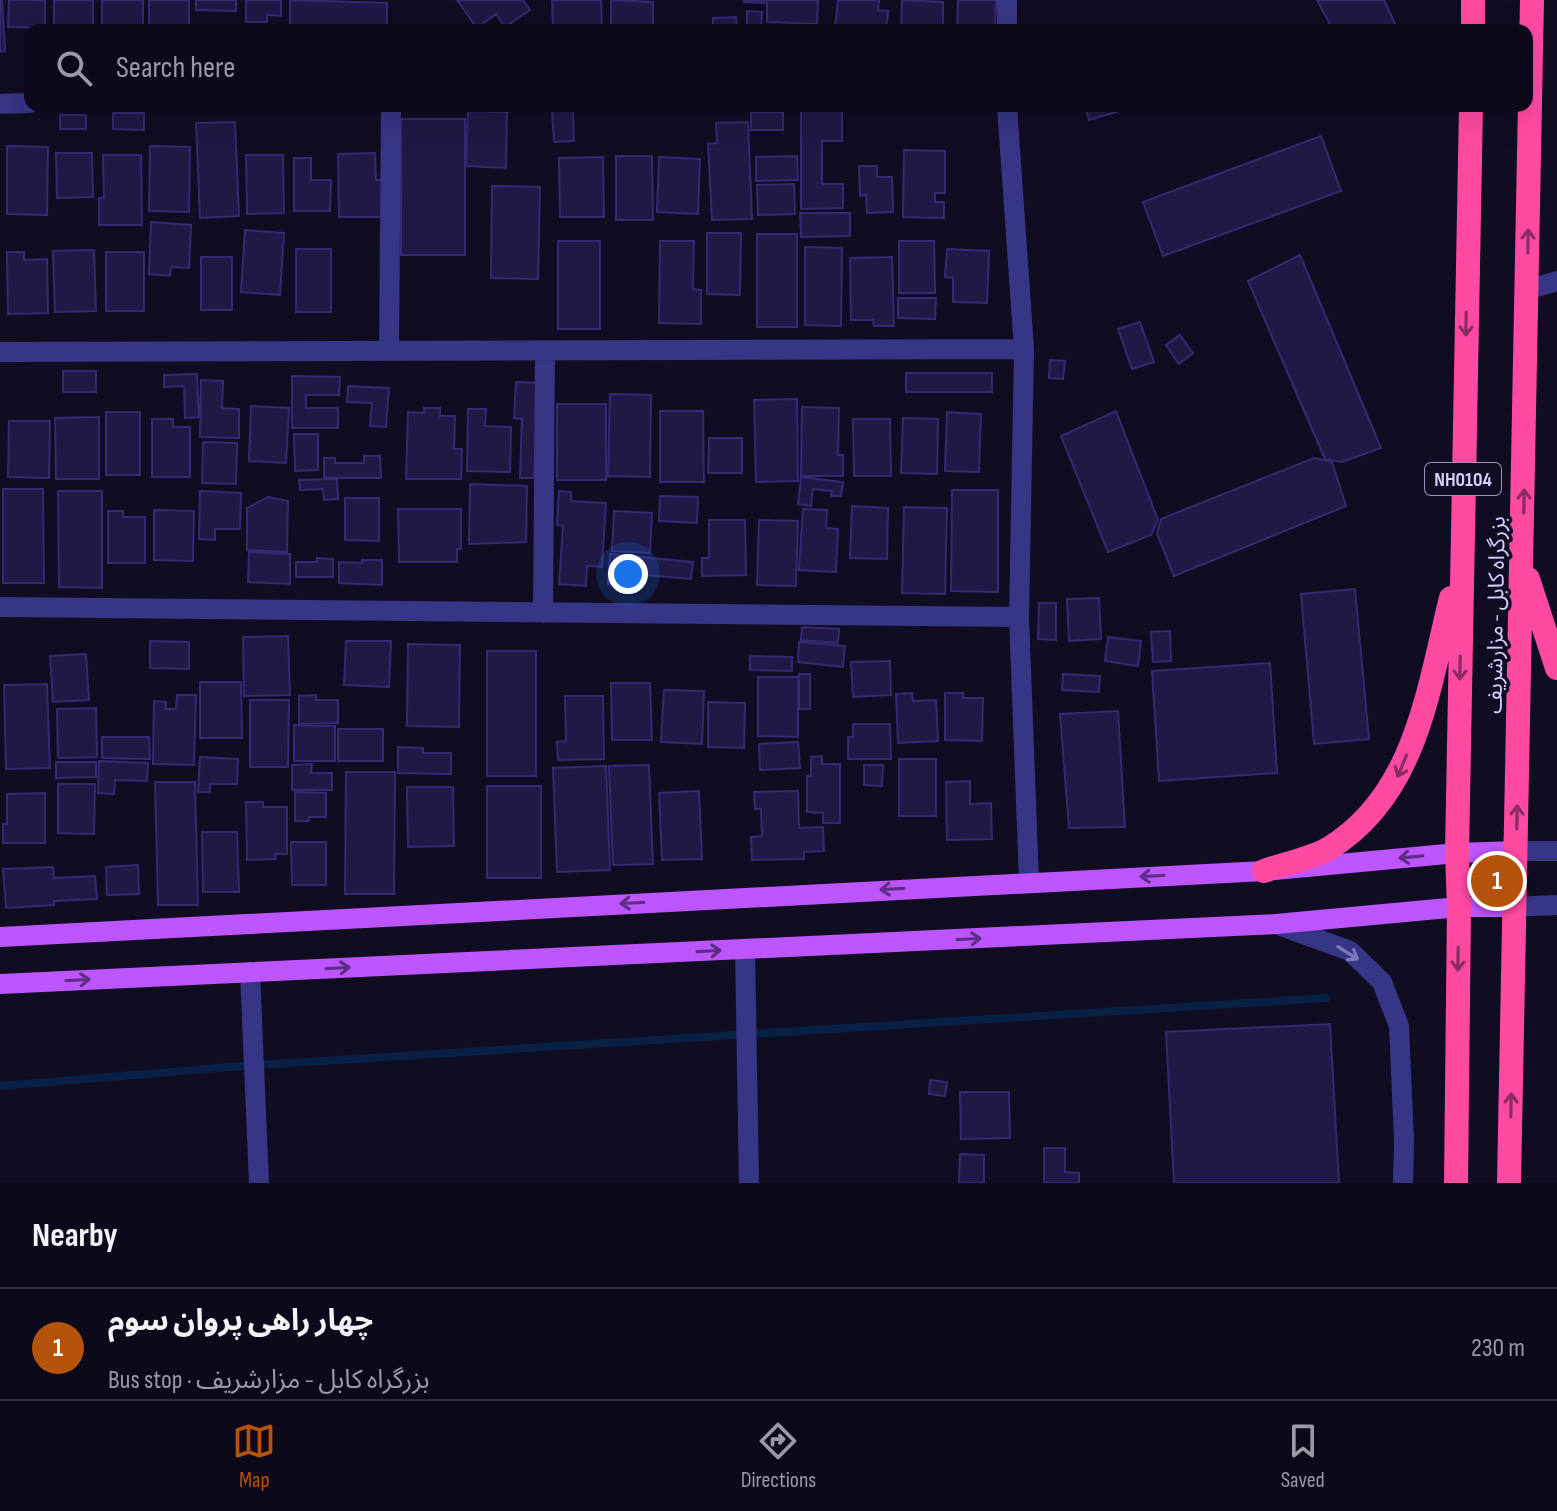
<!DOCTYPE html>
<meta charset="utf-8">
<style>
:root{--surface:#0c0a1a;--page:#151323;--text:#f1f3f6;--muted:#9a9aa2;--line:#2c2b39;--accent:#b45309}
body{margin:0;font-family:"Sofia Sans Condensed","Noto Sans Arabic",sans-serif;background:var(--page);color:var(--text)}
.you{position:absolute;left:628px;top:574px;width:28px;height:28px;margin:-20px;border:6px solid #fff;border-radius:50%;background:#1a73e8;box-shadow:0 0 0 12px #1a73e833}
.badge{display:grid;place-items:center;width:52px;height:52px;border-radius:50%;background:var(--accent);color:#fff;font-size:26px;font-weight:700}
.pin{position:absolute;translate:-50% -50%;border:4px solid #fff;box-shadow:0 2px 8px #0006}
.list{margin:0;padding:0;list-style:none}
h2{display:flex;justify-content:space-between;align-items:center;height:104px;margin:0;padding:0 32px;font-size:34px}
h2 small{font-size:26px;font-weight:400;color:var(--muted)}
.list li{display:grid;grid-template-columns:52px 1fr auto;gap:24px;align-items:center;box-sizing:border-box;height:112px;padding:0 32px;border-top:2px solid var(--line)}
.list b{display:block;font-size:30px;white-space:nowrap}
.list p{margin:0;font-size:26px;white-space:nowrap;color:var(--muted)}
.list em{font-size:26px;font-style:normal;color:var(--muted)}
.icon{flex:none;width:44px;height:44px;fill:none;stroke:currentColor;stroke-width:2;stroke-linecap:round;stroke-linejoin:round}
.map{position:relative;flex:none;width:1557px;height:1183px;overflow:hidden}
.search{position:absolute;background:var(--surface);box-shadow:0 8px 32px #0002;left:24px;right:24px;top:24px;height:88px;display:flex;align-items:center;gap:20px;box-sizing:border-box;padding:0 28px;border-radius:16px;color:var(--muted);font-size:30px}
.sheet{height:216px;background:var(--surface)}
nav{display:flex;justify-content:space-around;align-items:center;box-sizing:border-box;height:112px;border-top:2px solid var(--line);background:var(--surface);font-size:22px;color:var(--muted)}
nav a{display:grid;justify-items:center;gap:4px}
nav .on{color:var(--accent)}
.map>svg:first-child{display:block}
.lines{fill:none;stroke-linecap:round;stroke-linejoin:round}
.stream{stroke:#092046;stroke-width:8}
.building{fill:#201845;stroke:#362872;stroke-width:2}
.minor{stroke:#373585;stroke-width:20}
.major{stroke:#be56ff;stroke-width:20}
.highway{stroke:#ff4aa2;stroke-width:24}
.oneway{stroke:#882c62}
.oneway2{stroke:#5e2e86}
.oneway3{stroke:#7e7abc}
.labels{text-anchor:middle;stroke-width:7;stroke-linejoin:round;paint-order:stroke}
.shield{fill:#100d23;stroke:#9995bd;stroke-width:2}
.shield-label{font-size:20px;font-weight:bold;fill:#d4cfff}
.street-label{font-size:22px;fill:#d4cfff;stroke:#100d23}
</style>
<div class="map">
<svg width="1557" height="1183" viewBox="0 0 1557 1183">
<rect width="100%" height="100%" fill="#100d23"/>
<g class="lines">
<path class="stream" d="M 0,1086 L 242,1066 L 1326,998"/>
</g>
<path class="building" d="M 0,0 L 2,0 L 5,51 L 0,52 Z
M 9,0 L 45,0 L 45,28 L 8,27 Z
M 54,0 L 93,0 L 93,30 L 54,30 Z
M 102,0 L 143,0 L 143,30 L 102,30 Z
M 149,0 L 189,0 L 189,30 L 153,30 L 153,25 L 149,25 Z
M 196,0 L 236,0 L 236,11 L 196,10 Z
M 246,0 L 281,0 L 281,16 L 267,15 L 267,22 L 246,22 Z
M 290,0 L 387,3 L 387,30 L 290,30 Z
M 457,0 L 523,0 L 530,10 L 505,27 L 496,14 L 477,28 Z
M 552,0 L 601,0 L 602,30 L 553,30 Z
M 611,0 L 653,2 L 653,30 L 611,30 Z
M 744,0 L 818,0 L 817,24 L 767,22 L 767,3 L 744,2 Z
M 838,0 L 879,0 L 878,10 L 888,11 L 886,30 L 849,30 L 835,27 Z
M 902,0 L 943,2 L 943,30 L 901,30 Z
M 958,0 L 996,0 L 995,30 L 957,30 Z
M 1317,0 L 1384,0 L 1398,30 L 1333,30 Z
M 747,11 L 762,12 L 761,30 L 747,30 Z
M 736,17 L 737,30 L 713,30 L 713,18 Z
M 1085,106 L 1122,106 L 1123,110 L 1089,120 Z
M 573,110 L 574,141 L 554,142 L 552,111 Z
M 801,110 L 842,110 L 842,141 L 822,141 L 822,184 L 843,184 L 843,208 L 801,209 Z
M 468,111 L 507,112 L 506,168 L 466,166 Z
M 751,112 L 783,112 L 783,130 L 751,130 Z
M 113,113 L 144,113 L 144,130 L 113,129 Z
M 60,115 L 86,115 L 86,129 L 60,129 Z
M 401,119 L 465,119 L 465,255 L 401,255 Z
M 235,122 L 239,216 L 200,218 L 196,123 Z
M 748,122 L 752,219 L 712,220 L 708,144 L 717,143 L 716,123 Z
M 1321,136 L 1341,191 L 1163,256 L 1143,202 Z
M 7,146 L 48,147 L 47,215 L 7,214 Z
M 150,146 L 190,147 L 189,212 L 149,211 Z
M 904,150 L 945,151 L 945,193 L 935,193 L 935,202 L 944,202 L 944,218 L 903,217 Z
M 56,153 L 92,153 L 93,197 L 57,198 Z
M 375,153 L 376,180 L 384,180 L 384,217 L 339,217 L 338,154 Z
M 103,155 L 141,155 L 142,225 L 99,225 L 99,198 L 104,198 Z
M 246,155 L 283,155 L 284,213 L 247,214 Z
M 616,156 L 652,156 L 653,220 L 616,220 Z
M 797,156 L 798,180 L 756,181 L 756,157 Z
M 603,157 L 604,217 L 560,217 L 559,158 Z
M 659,157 L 700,159 L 698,214 L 657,212 Z
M 294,158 L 311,158 L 311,180 L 331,180 L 330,211 L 294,211 Z
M 859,166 L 877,166 L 877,177 L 892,177 L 893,212 L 867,213 L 866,195 L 860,196 Z
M 794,184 L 795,214 L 758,215 L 757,185 Z
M 492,186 L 540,187 L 538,279 L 491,278 Z
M 800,213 L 850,213 L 850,236 L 801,237 Z
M 151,222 L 191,225 L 189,268 L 171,267 L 170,276 L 149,274 Z
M 245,230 L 284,233 L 280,295 L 241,292 Z
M 707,233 L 741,233 L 740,295 L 707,294 Z
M 757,234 L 797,234 L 797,327 L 757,327 Z
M 558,241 L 600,241 L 600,329 L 558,329 Z
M 660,241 L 694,241 L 693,289 L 701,290 L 701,324 L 659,323 Z
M 899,241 L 934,241 L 935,293 L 899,293 Z
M 805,247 L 842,248 L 841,326 L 805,325 Z
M 296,249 L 331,249 L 331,312 L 296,312 Z
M 947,249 L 989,251 L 987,303 L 953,302 L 953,278 L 945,277 Z
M 94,250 L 96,311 L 55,312 L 53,251 Z
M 7,252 L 24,252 L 24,260 L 47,259 L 48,313 L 8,314 Z
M 106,252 L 144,252 L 144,311 L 106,311 Z
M 1300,255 L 1381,448 L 1342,462 L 1325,459 L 1248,281 Z
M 201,257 L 232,257 L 232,310 L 201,310 Z
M 892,257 L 894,326 L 874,326 L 873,320 L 851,320 L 850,258 Z
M 898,298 L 936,298 L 935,319 L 898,318 Z
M 1140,322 L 1154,362 L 1132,369 L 1118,329 Z
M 1180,335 L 1193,353 L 1179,364 L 1166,345 Z
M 1050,360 L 1065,361 L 1063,379 L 1049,378 Z
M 63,371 L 96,371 L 96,392 L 63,392 Z
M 906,373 L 992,373 L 992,392 L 906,392 Z
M 197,374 L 199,417 L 185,418 L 184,386 L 164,387 L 164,375 Z
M 292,376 L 340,377 L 339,395 L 306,395 L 306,408 L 338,408 L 338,428 L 292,428 Z
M 201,380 L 223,381 L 222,408 L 239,409 L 239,438 L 200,437 Z
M 516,382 L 538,383 L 534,478 L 520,478 L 522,419 L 514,418 Z
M 348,386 L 389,388 L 386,427 L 370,426 L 372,403 L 347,402 Z
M 610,394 L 651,395 L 650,477 L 608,476 Z
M 797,399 L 798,481 L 756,482 L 754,400 Z
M 557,404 L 606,404 L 606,480 L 557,480 Z
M 251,406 L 289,408 L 286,463 L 249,461 Z
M 802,407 L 839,408 L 838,455 L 843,455 L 843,476 L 801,476 Z
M 424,408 L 440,408 L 440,416 L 455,416 L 454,449 L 462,449 L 461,479 L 406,479 L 408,412 L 424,413 Z
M 468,409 L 486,409 L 485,426 L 511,427 L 510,472 L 467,471 Z
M 660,411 L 703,411 L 704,482 L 660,482 Z
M 1116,411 L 1158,520 L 1151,535 L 1108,552 L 1061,436 Z
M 106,412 L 140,412 L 140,475 L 106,475 Z
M 947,412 L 981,414 L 979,472 L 945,471 Z
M 99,417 L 99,479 L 56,479 L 55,418 Z
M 903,418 L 938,419 L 937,474 L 901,473 Z
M 152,419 L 173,419 L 173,427 L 190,427 L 190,477 L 152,477 Z
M 853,419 L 890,419 L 891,476 L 854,476 Z
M 9,421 L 50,421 L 49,478 L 8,477 Z
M 294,434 L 318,434 L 318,470 L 295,471 Z
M 709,438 L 742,438 L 742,473 L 708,473 Z
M 203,442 L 237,443 L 236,484 L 202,483 Z
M 364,456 L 380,456 L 381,478 L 324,478 L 324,458 L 335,458 L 335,463 L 364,463 Z
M 1314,458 L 1332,462 L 1346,506 L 1174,576 L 1157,534 L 1161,519 Z
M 801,477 L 843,482 L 841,496 L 831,496 L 832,491 L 813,489 L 811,506 L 798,504 Z
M 337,479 L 338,499 L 324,500 L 323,489 L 300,490 L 299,480 Z
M 470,484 L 527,486 L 526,542 L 469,544 Z
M 3,489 L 43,489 L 44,583 L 3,583 Z
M 952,490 L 998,490 L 998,592 L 951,591 Z
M 58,491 L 102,491 L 102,588 L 59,587 Z
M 200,491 L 241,493 L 240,529 L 215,529 L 215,540 L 199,539 Z
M 559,491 L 571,492 L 571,501 L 606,503 L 602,567 L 587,566 L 586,586 L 559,584 L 563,526 L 557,525 Z
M 660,496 L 698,497 L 697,523 L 659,521 Z
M 268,497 L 288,501 L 287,552 L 247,550 L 247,508 Z
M 345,498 L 379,498 L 379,541 L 345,540 Z
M 852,506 L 888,508 L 887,559 L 850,558 Z
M 904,507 L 947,508 L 945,594 L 902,593 Z
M 398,509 L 461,509 L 461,549 L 457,549 L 457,562 L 399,562 Z
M 803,509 L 827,510 L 826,528 L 838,529 L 836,572 L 799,570 Z
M 154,510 L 194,511 L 193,561 L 154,560 Z
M 108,511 L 123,511 L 123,517 L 145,517 L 145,563 L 108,563 Z
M 614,511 L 652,513 L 650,553 L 612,551 Z
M 709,520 L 745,520 L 746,575 L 702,576 L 702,558 L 709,558 Z
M 759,520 L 798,521 L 796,586 L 757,585 Z
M 249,552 L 290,554 L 290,584 L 248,582 Z
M 610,554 L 693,562 L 691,579 L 634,574 L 633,586 L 608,584 Z
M 317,558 L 333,559 L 333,577 L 296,577 L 296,562 L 317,562 Z
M 362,560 L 382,560 L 382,585 L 339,583 L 339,562 L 362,563 Z
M 1355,589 L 1369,739 L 1314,744 L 1301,594 Z
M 1099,598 L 1101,639 L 1069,641 L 1067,599 Z
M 1039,603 L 1056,603 L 1056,640 L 1038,639 Z
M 802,627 L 839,629 L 838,643 L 801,640 Z
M 1170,631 L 1171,661 L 1153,662 L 1151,632 Z
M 288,636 L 290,695 L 244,696 L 243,637 Z
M 1108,637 L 1141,641 L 1138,666 L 1105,661 Z
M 150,641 L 189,642 L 189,669 L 150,668 Z
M 346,641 L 391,641 L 389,687 L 344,685 Z
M 799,642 L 845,646 L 843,667 L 798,662 Z
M 408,644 L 460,645 L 459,727 L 407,726 Z
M 487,651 L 536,651 L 536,776 L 487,776 Z
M 86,654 L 89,700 L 53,702 L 50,656 Z
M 750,656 L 792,657 L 792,671 L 750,670 Z
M 890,661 L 891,695 L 853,697 L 851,662 Z
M 1270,663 L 1277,773 L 1159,781 L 1152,671 Z
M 799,674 L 810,674 L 810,709 L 799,709 Z
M 1063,674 L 1100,676 L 1099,692 L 1062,690 Z
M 758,677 L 798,677 L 798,737 L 758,736 Z
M 200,682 L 241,682 L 242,738 L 200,738 Z
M 611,683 L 650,683 L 652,740 L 612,740 Z
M 47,684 L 50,768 L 6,769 L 4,685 Z
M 664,690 L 704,691 L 702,744 L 661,742 Z
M 912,693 L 913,701 L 936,700 L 938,741 L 898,743 L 896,694 Z
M 945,693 L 963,693 L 963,698 L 983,698 L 982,741 L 945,740 Z
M 177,695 L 196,695 L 194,765 L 153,764 L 154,701 L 166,702 L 166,709 L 176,709 Z
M 316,695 L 316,700 L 338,700 L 338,723 L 299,724 L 299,696 Z
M 565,696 L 603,696 L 604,759 L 558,760 L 557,742 L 566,741 Z
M 250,700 L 289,700 L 288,767 L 250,767 Z
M 708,702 L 745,703 L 744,748 L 708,747 Z
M 96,708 L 97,757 L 58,758 L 57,709 Z
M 1118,711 L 1125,827 L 1069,828 L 1060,714 Z
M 853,724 L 890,724 L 891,759 L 848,759 L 848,737 L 853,737 Z
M 294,725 L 335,726 L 335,761 L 294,761 Z
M 338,729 L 383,729 L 383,761 L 338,761 Z
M 102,737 L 149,737 L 150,759 L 102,758 Z
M 798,742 L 800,768 L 760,770 L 759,744 Z
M 398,747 L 423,748 L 423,753 L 451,753 L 451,774 L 398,773 Z
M 822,756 L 822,764 L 840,764 L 840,823 L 823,823 L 823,813 L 807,812 L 807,776 L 811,776 L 811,757 Z
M 200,757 L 238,759 L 237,784 L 210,784 L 210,792 L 198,792 Z
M 899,759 L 936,759 L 936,816 L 899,816 Z
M 99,761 L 148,763 L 147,781 L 115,780 L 114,794 L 98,793 Z
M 56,762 L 96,762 L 96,777 L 56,778 Z
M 312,764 L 311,773 L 332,773 L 332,790 L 292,790 L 292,765 Z
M 649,765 L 653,864 L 613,865 L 609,766 Z
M 864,765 L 883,765 L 882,786 L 864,785 Z
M 606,766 L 610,870 L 557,872 L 553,768 Z
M 346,772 L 395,772 L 394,894 L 345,894 Z
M 970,781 L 970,804 L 991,803 L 992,839 L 947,840 L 946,782 Z
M 155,782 L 195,782 L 198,905 L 158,905 Z
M 58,784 L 95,784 L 94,834 L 58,833 Z
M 487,786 L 541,786 L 541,878 L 487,878 Z
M 407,787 L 453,787 L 454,846 L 408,847 Z
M 699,791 L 702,859 L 662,860 L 659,793 Z
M 798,791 L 799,828 L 823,827 L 824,851 L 804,852 L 804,859 L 752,860 L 751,837 L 762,836 L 761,809 L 755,809 L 754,792 Z
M 295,792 L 326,793 L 326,817 L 309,817 L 309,821 L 295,821 Z
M 45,793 L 45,843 L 3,843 L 3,824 L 7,824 L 7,794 Z
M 246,802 L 263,802 L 263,807 L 287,807 L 287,854 L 275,854 L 276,859 L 247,860 Z
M 202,832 L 237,832 L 239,892 L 203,892 Z
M 291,842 L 326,842 L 326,885 L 292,885 Z
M 138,865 L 139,894 L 107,895 L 106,867 Z
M 53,867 L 54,878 L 95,876 L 97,899 L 54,901 L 54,905 L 6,908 L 3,869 Z
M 1330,1024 L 1339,1183 L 1174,1183 L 1166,1032 Z
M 930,1080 L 947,1082 L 945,1096 L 929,1094 Z
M 960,1092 L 1009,1092 L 1010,1138 L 961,1139 Z
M 1044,1148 L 1065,1148 L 1065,1172 L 1079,1173 L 1079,1183 L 1044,1183 Z
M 960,1154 L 984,1155 L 984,1183 L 959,1183 Z"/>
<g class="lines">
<path class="minor" d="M 1007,30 L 1007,0
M 0,104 L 30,103
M 1007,106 L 1024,349 L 1019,617 L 1029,881
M 1527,290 L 1557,281
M 389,351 L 391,106
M 0,352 L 1024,349
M 0,607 L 1019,617
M 543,613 L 545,352
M 1517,851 L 1557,851
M 1516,907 L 1557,905
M 1276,924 L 1350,951 L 1382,982 L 1399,1026 L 1404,1141 L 1403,1183
M 745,949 L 749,1183
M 250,972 L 259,1183"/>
<path class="major" d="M 0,937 L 1264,871 L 1457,853 L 1517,851
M 0,984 L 1276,924 L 1459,907 L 1516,907"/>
<path class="highway" d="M 1473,30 L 1473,0
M 1528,579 L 1557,668
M 1264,871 C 1284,864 1310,859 1328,849 C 1416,796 1428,690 1451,598
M 1456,1183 L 1459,907 L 1457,853 L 1471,106
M 1509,1183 L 1532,0"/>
</g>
<defs><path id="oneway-shaft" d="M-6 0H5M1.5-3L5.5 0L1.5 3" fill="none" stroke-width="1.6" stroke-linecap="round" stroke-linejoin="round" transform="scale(2)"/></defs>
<g class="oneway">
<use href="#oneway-shaft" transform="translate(1528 241) rotate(-89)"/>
<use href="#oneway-shaft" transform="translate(1466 324) rotate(91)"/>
<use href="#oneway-shaft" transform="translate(1524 501) rotate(-89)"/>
<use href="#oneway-shaft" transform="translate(1460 668) rotate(91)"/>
<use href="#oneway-shaft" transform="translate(1402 766) rotate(112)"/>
<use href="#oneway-shaft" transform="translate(1517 817) rotate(-89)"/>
<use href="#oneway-shaft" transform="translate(1458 959) rotate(91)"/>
<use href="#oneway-shaft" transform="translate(1511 1105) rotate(-89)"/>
</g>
<g class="oneway2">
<use href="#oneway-shaft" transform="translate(1411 857) rotate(175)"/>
<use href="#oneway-shaft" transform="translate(1152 876) rotate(177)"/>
<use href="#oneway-shaft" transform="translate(892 889) rotate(177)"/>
<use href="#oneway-shaft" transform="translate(632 903) rotate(177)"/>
<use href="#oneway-shaft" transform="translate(969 939) rotate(-3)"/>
<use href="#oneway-shaft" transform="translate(709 951) rotate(-3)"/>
<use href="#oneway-shaft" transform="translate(338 968) rotate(-3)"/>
<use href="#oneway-shaft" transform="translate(78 980) rotate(-3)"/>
</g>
<use class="oneway3" href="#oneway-shaft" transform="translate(1348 953) rotate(32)"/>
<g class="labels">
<rect class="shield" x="1425" y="463" width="76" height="32" rx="6"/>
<g class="shield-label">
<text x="1463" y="486">NH0104</text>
</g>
<g class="street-label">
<text transform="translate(1495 615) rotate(-89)" y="8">بزرگراه کابل - مزارشریف</text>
</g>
</g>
</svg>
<div class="you"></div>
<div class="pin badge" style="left:1497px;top:881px">1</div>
<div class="search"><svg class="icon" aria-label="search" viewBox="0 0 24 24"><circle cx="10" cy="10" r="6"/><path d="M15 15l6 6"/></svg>Search here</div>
</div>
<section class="sheet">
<h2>Nearby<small></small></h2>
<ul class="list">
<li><span class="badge">1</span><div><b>چهار راهی پروان سوم</b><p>Bus stop · بزرگراه کابل - مزارشریف</p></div><em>230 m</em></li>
</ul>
</section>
<nav>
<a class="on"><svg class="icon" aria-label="map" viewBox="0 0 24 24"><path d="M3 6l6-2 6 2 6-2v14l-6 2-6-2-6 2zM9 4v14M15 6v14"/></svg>Map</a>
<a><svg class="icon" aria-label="directions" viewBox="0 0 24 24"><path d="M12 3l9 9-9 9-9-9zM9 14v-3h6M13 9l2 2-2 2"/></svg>Directions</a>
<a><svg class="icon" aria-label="saved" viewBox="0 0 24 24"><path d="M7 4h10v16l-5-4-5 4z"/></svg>Saved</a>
</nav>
